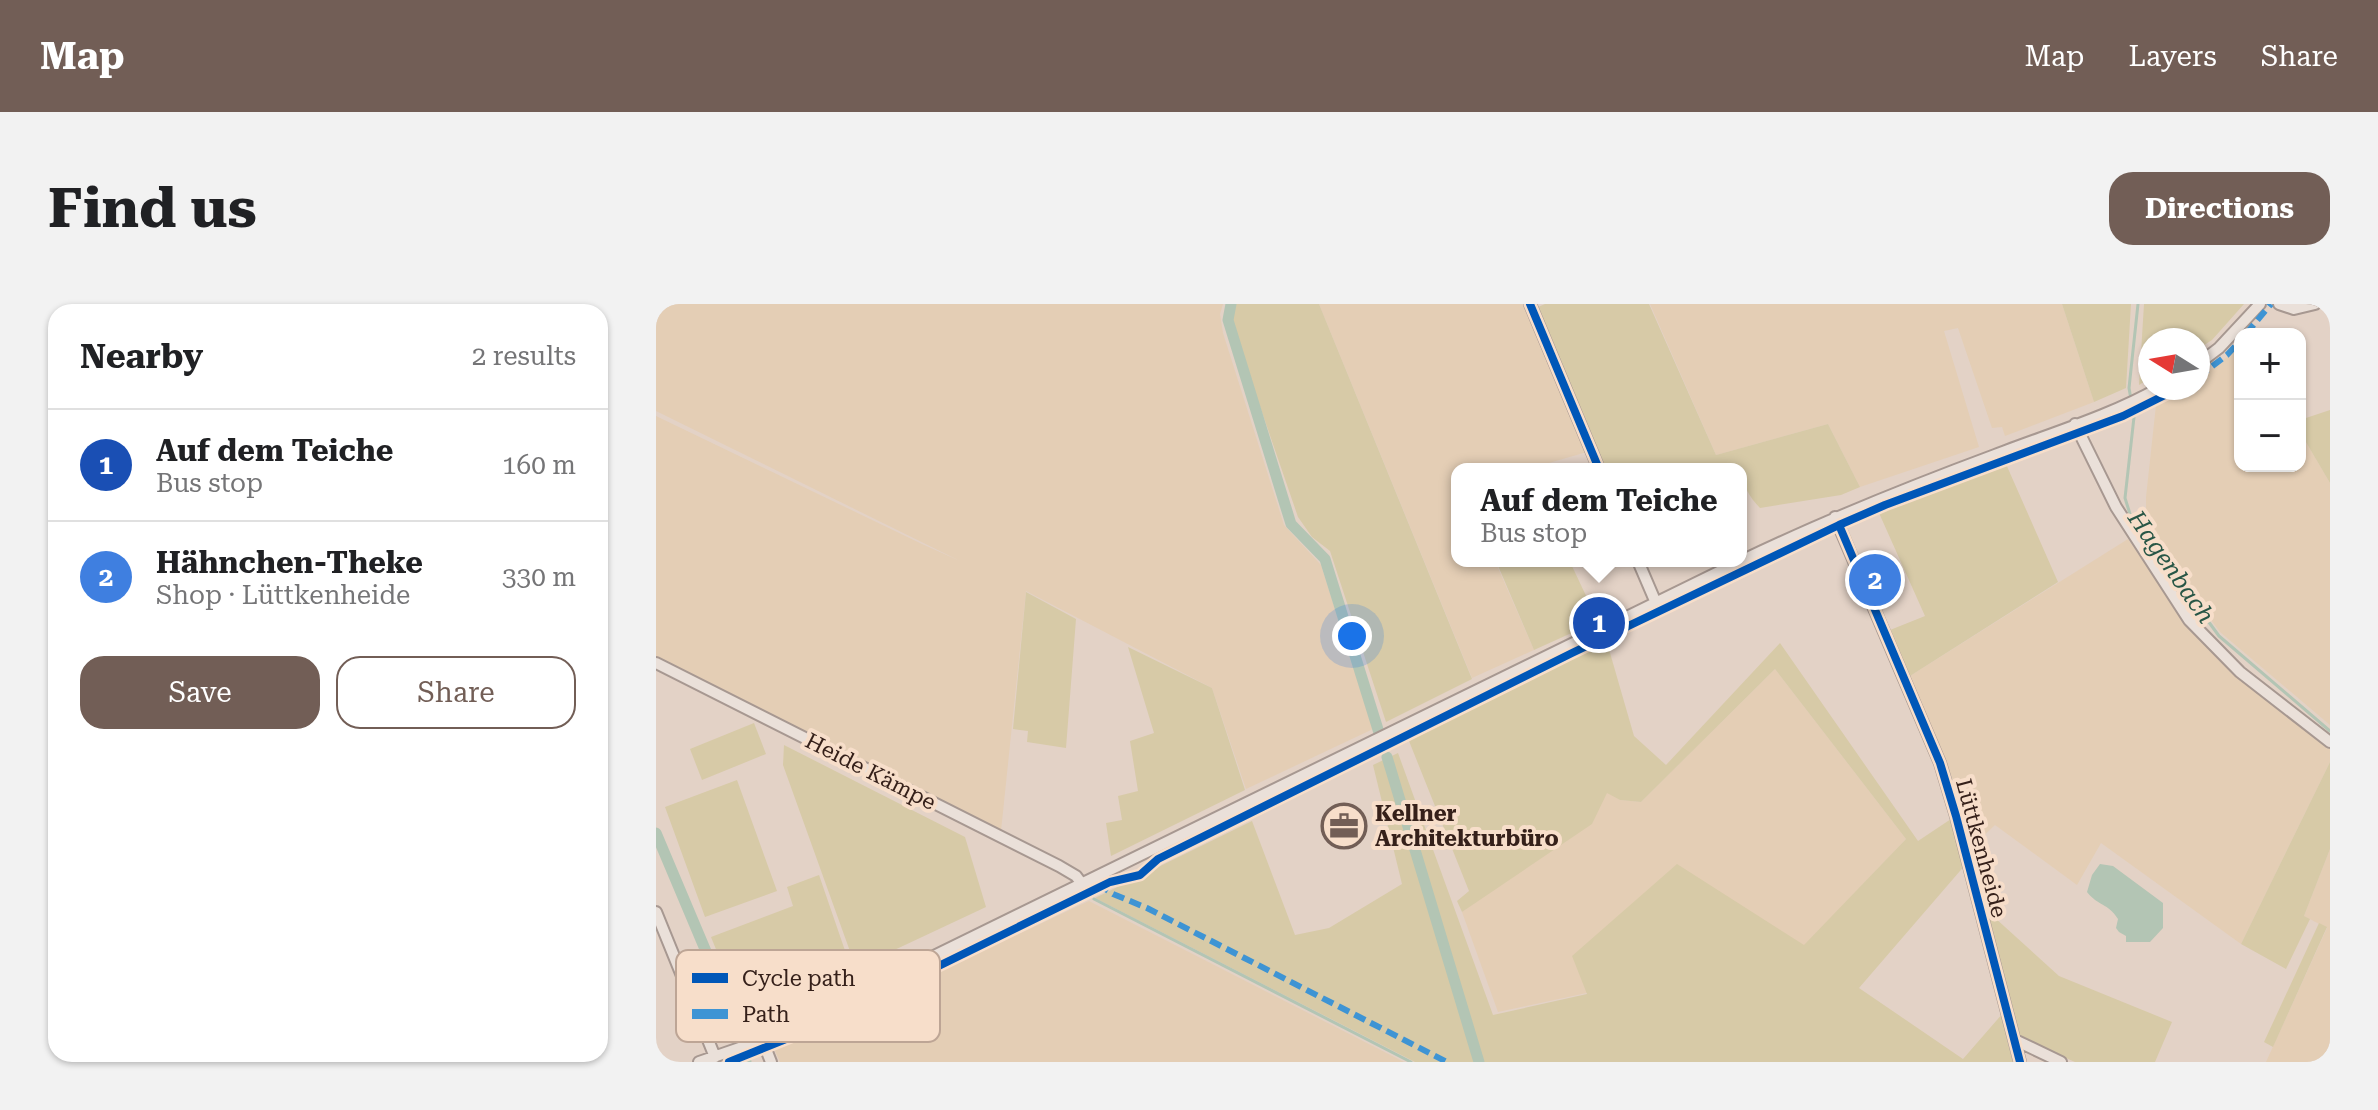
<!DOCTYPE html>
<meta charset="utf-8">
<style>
:root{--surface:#fff;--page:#f2f2f2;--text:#202124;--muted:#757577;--line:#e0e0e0;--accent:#725e56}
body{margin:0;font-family:"Roboto Serif",serif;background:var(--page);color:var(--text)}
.controls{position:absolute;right:24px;top:24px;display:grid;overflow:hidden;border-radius:16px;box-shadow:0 2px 6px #0004}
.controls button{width:72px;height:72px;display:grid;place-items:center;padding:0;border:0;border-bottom:2px solid var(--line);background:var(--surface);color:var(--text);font:40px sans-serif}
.compass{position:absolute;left:1482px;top:24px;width:72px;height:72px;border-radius:50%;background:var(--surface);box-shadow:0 2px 6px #0004;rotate:281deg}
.you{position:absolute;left:696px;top:332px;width:28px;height:28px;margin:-20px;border:6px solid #fff;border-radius:50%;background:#1a73e8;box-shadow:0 0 0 12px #1a73e833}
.badge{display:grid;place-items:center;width:52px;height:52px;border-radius:50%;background:var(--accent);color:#fff;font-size:26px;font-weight:700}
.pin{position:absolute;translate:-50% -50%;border:4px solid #fff;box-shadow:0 2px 8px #0006}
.popup{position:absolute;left:795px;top:159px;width:296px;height:104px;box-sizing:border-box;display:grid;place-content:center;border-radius:16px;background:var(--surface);filter:drop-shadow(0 2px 6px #0005);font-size:26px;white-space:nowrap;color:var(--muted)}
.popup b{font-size:30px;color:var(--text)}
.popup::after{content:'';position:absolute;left:50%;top:100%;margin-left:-16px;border:16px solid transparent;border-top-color:var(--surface)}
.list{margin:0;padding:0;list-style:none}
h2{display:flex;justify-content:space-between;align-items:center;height:104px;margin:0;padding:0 32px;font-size:34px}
h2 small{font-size:26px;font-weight:400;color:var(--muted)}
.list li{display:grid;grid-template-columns:52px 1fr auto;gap:24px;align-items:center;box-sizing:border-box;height:112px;padding:0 32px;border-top:2px solid var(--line)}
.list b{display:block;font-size:30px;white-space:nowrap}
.list p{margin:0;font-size:26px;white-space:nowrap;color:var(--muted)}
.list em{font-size:26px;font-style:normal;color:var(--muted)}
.actions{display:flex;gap:16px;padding:24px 32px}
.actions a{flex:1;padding:18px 0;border:2px solid var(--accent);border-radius:24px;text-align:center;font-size:28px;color:var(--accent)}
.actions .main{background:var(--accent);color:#fff}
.map{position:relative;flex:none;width:1674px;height:758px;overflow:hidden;border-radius:24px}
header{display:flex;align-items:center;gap:48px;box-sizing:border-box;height:112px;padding:0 40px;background:var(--accent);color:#fff}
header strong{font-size:38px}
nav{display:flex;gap:44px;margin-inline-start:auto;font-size:28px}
.intro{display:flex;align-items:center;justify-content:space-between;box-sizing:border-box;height:192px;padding:0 48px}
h1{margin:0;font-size:56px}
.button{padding:20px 36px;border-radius:24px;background:var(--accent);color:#fff;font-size:28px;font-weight:700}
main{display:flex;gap:48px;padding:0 48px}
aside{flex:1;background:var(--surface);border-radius:24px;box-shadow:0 2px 6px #0004}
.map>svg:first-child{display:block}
.farmland{fill:#e4ceb5}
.green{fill:#d7caa7}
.water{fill:#b3c5b4}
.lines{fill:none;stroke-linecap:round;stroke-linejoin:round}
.stream{stroke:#b3c5b4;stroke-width:3}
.canal{stroke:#b3c5b4;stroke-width:11}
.minor-casing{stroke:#a79891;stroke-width:14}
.minor{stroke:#eae0d9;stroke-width:10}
.quiet{stroke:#3e94d4;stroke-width:6;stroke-dasharray:12 6;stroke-linecap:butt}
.cycleway-casing{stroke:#f7deca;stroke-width:13}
.cycleway{stroke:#0057b8;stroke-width:8}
.labels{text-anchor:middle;stroke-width:8;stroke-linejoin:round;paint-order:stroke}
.street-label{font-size:22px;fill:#35201a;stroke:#f7deca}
.poi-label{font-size:22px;font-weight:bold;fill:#35201a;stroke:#f7deca;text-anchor:start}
.water-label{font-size:24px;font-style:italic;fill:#285646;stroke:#f7deca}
.key{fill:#f7deca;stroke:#bda595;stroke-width:2}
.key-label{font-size:22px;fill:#35201a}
</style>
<header>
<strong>Map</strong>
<nav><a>Map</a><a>Layers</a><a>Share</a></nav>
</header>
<div class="intro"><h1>Find us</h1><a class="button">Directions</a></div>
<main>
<aside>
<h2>Nearby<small>2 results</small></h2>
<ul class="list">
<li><span class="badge" style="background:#1a4fb4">1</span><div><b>Auf dem Teiche</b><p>Bus stop</p></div><em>160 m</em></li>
<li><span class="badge" style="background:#3f7fe0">2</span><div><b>Hähnchen-Theke</b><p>Shop · Lüttkenheide</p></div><em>330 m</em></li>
</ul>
<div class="actions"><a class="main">Save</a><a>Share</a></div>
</aside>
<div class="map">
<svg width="1674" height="758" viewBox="0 0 1674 758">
<rect width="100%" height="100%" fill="#e3d2c6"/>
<path class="farmland" d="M 0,0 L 567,0 L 564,10 L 567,29 L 628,221 L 665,261 L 717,425 L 590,485 L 556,384 L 370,287 L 345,527 L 0,354 L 0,112 L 266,240 L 304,257 L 0,107 Z
M 663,0 L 869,0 L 931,148 L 872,165 L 801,165 L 801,257 L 839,257 L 878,346 L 816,374 Z
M 994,0 L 1406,0 L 1438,98 L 1349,132 L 1346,123 L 1336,124 L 1302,24 L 1288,27 L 1323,143 L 1204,183 L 1172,120 L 1060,151 Z
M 1584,40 L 1584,162 L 1644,162 L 1644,128 L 1674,179 L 1674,421 L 1564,328 L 1498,240 L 1490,224 L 1490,193 L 1500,101 L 1528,84 L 1542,84 L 1542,75 L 1571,53 Z
M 1472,235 L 1531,321 L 1562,352 L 1674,445 L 1674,458 L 1585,640 L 1445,539 L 1421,581 L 1339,521 L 1319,540 L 1311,510 L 1254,372 Z
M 1119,365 L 1250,535 L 1148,642 L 842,708 L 806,608 L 853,574 L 951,488 L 964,496 L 985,498 Z
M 1674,545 L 1674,758 L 1610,758 L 1671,624 L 1648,612 Z
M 433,597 L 748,758 L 124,758 L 118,745 Z"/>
<path class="green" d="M 578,0 L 663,0 L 816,375 L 730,418 L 674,247 L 656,233 L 642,213 L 575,18 Z
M 889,0 L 993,0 L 1060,151 L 1172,120 L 1204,183 L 1185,191 L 1104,204 C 1094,194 1085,179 1085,165 L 950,165 L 882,3 Z
M 1406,0 L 1475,0 L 1470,84 L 1438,98 Z
M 1488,0 L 1588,0 L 1556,36 L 1542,45 L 1542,36 L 1494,36 L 1494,74 L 1483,81 Z
M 1674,106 L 1674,179 L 1644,128 L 1644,116 Z
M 1350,160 L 1402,278 L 1254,372 L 1234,326 L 1269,312 L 1223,209 Z
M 840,257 L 921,257 L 915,260 L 942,317 L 878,346 Z
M 370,288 L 420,315 L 410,444 L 371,438 L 372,427 L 357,425 Z
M 950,335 L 978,432 L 1010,461 L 1124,339 L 1262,537 L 1298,513 L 1310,560 L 1203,684 L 1307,755 L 1354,701 L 1327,603 L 1403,672 L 1516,718 L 1499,758 L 1419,758 L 1359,732 L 1350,732 L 1357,758 L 759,758 L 439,594 L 596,517 L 639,631 L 673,624 L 746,580 L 717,461 L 742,449 L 837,711 L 931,690 L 916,652 L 1021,560 L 1148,641 L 1250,535 L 1119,365 L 985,498 L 964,496 L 951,489 L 936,520 L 806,608 L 801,597 L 813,587 L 753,437 Z
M 472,343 L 556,384 L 589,486 L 455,552 L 450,519 L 466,516 L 462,492 L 482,487 L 474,437 L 498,429 Z
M 98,419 L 110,450 L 46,476 L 34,445 Z
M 128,441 L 309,533 L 330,603 L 200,664 L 127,461 Z
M 1674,458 L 1674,545 L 1648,612 L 1654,615 L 1630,665 L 1585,640 Z
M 81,476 L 121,587 L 49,613 L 9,503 Z
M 163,571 L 195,664 L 85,707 L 55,633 L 137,602 L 131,583 Z
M 1663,619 L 1671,623 L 1617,743 L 1608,738 Z"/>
<path class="water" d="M 1444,560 L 1457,562 L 1507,599 L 1507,624 L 1494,638 L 1470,638 L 1470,632 L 1463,628 L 1460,624 L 1462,615 C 1452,599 1442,602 1431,588 L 1436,571 Z"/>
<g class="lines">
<path class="stream" d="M 1482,0 L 1473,84 L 1478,113 L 1469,194 L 1474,210 L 1563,332 L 1674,427
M 438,595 L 755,758"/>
<path class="canal" d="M 575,0 L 572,16 L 635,220 L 669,255 L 724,432
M 731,453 L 823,758
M 0,529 L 73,702 L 90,758"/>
<g class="minor-casing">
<path id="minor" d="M 874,0 L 943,165
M 1623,0 L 1638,5 L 1659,0
M 1542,60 L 1563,44 L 1604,0
M 1419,120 L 1460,203 L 1533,316 L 1584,368 L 1674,438
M 1179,213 L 1284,459 L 1300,512 L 1364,758
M 982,257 L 1000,299
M 1085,257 C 1168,217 1253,183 1339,151 C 1393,130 1454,112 1503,84
M 0,359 L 403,562 L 420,572 L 426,580
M 0,608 L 59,753
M 106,735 L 115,758
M 1359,736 L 1405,758
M 43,758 L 98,739 L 180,700 L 1085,257"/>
</g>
<use href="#minor" class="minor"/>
<path class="quiet" d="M 1590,30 L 1615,0
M 1542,73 L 1571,51 L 1584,37
M 442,580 L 457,590 L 491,604 L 791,758"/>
<g class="cycleway-casing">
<path id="cycleway" d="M 874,0 L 943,165
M 1183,221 L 1284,459 L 1300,512 L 1364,758
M 73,758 L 150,727 L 454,578 L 484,571 L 502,555 L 916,349 L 1183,221 L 1229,201 L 1467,112 L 1523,84"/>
</g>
<use href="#cycleway" class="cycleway"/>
</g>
<defs>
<g id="office-ring" transform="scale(2.3)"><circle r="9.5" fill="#f7deca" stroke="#725e56" stroke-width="1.5"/><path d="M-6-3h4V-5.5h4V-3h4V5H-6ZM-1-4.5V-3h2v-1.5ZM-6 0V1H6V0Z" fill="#725e56"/></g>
</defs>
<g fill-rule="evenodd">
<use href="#office-ring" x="688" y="522"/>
</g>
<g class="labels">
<g class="street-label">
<text transform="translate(215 467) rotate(27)" y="8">Heide Kämpe</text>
<text transform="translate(1326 544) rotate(75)" y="8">Lüttkenheide</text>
</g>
<g class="poi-label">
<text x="719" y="517">Kellner<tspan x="719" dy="25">Architekturbüro</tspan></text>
</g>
<g class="water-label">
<text transform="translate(1515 263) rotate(55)" y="8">Hagenbach</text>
</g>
</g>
<rect x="20" y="646" width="264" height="92" rx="12" class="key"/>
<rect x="36" y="669" width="36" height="10" fill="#0057b8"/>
<rect x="36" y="705" width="36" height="10" fill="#3e94d4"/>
<g class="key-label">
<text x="86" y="682">Cycle path</text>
<text x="86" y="718">Path</text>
</g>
</svg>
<div class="controls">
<button>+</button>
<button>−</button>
</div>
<svg class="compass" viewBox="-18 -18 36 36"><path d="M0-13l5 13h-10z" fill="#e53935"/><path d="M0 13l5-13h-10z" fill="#757577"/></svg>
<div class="you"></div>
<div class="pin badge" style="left:943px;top:319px;background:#1a4fb4">1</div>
<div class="popup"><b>Auf dem Teiche</b>Bus stop</div>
<div class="pin badge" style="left:1219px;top:276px;background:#3f7fe0">2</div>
</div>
</main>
